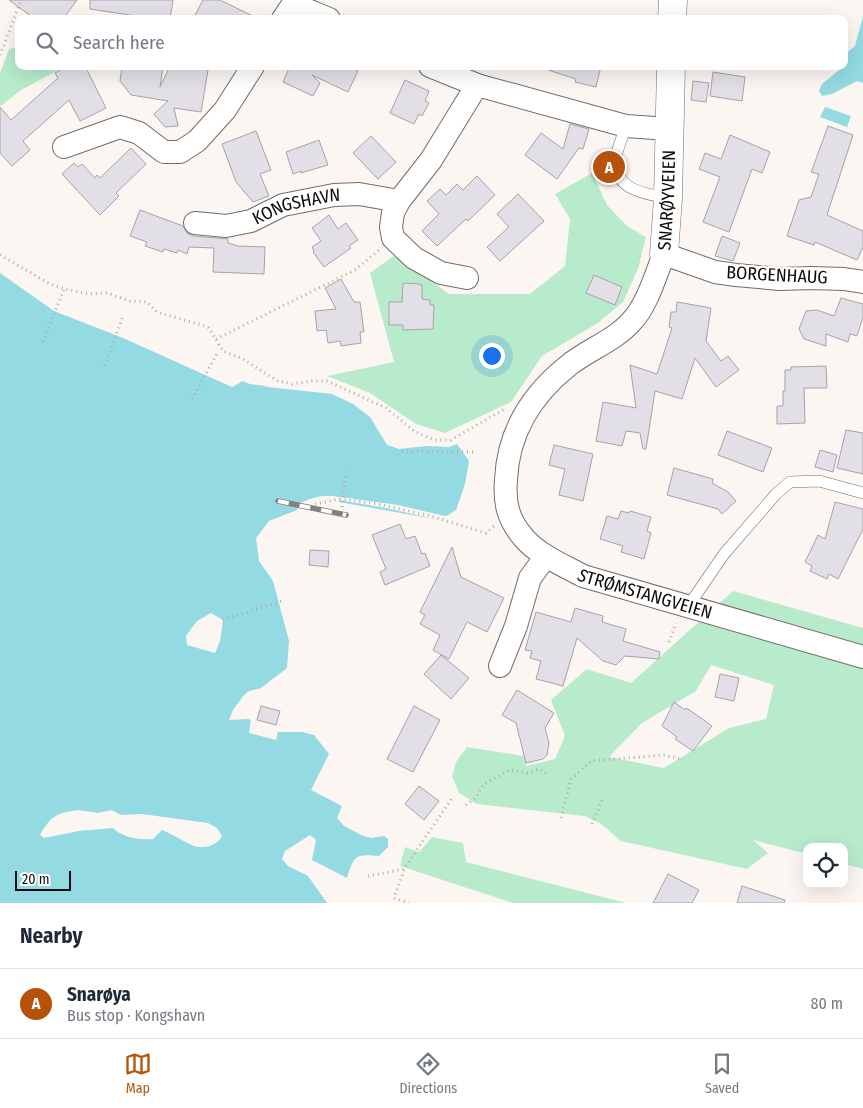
<!DOCTYPE html>
<meta charset="utf-8">
<style>
:root{--surface:#fff;--page:#f2f2f3;--text:#1f2937;--muted:#747a83;--line:#e0e1e3;--accent:#b45309}
body{margin:0;font-family:"Fira Sans Condensed",sans-serif;background:var(--page);color:var(--text)}
.controls{position:absolute;right:15px;bottom:15px;display:grid;overflow:hidden;border-radius:10px;box-shadow:0 5px 20px #0002}
.controls button{width:45px;height:45px;display:grid;place-items:center;padding:0;border:0;border-bottom:1px solid var(--line);background:var(--surface);color:var(--text);font:25px sans-serif}
.scale{position:absolute;left:15px;bottom:12px;width:56px;box-sizing:border-box;padding-left:5px;border:2px solid #0f0d0c;border-top:0;font-size:14px;line-height:18px;white-space:nowrap;color:#0f0d0c;-webkit-text-stroke:4px #fff;paint-order:stroke}
.you{position:absolute;left:491px;top:355px;width:18px;height:18px;margin:-12px;border:4px solid #fff;border-radius:50%;background:#1a73e8;box-shadow:0 0 0 8px #1a73e833}
.badge{display:grid;place-items:center;width:32px;height:32px;border-radius:50%;background:var(--accent);color:#fff;font-size:16px;font-weight:700}
.pin{position:absolute;translate:-50% -50%;border:2px solid #fff;box-shadow:0 1px 5px #0006}
.list{margin:0;padding:0;list-style:none}
h2{display:flex;justify-content:space-between;align-items:center;height:65px;margin:0;padding:0 20px;font-size:21px}
h2 small{font-size:16px;font-weight:400;color:var(--muted)}
.list li{display:grid;grid-template-columns:32px 1fr auto;gap:15px;align-items:center;box-sizing:border-box;height:70px;padding:0 20px;border-top:1px solid var(--line)}
.list b{display:block;font-size:19px;white-space:nowrap}
.list p{margin:0;font-size:16px;white-space:nowrap;color:var(--muted)}
.list em{font-size:16px;font-style:normal;color:var(--muted)}
.icon{flex:none;width:28px;height:28px;fill:none;stroke:currentColor;stroke-width:2;stroke-linecap:round;stroke-linejoin:round}
.map{position:relative;flex:none;width:863px;height:903px;overflow:hidden}
.search{position:absolute;background:var(--surface);box-shadow:0 5px 20px #0002;left:15px;right:15px;top:15px;height:55px;display:flex;align-items:center;gap:12px;box-sizing:border-box;padding:0 18px;border-radius:10px;color:var(--muted);font-size:19px}
.sheet{height:135px;background:var(--surface)}
nav{display:flex;justify-content:space-around;align-items:center;box-sizing:border-box;height:70px;border-top:1px solid var(--line);background:var(--surface);font-size:14px;color:var(--muted)}
nav a{display:grid;justify-items:center;gap:2px}
nav .on{color:var(--accent)}
.map>svg:first-child{display:block}
.green{fill:#b7ebcc;fill-rule:evenodd}
.water{fill:#93dae2;fill-rule:evenodd}
.pier{fill:#fcf6f2}
.building{fill:#e2e0e6;stroke:#a5a3a9}
.lines{fill:none;stroke-linecap:round;stroke-linejoin:round}
.lane-casing{stroke:#726d69;stroke-width:12}
.street-casing{stroke:#726d69;stroke-width:24}
.secondary-casing{stroke:#726d69;stroke-width:29}
.path{stroke:#b1aca9;stroke-width:3;stroke-dasharray:1 4;stroke-linecap:butt}
.lane{stroke:#fff;stroke-width:11}
.street{stroke:#fff;stroke-width:22}
.secondary{stroke:#fff;stroke-width:28}
.rail-casing{stroke:#84807e;stroke-width:5.5}
.rail{stroke:#fff;stroke-width:4;stroke-dasharray:11;stroke-linecap:butt}
.labels{text-anchor:middle;stroke-width:4.5;stroke-linejoin:round;paint-order:stroke}
.street-label{font-size:18px;fill:#0f0d0c;stroke:#fff}
</style>
<div class="map">
<svg width="863" height="903" viewBox="0 0 863 903">
<rect width="100%" height="100%" fill="#fcf6f2"/>
<path class="green" d="M 19,47 L 19,66 L 66,66 L 21,90 L 1,106 L 0,105 L 0,73 L 9,49 Z
M 592,173 L 607,205 L 627,226 L 646,237 L 638,269 L 623,302 L 598,323 L 542,356 L 511,402 L 445,433 L 416,424 L 370,393 L 327,376 L 394,362 L 370,273 L 395,255 L 449,294 L 530,294 L 565,266 L 570,219 L 555,194 Z
M 733,591 L 863,628 L 863,869 L 844,864 L 844,847 L 807,847 L 807,854 L 753,840 L 768,853 L 747,869 L 621,841 L 600,823 L 584,816 L 477,804 L 459,793 L 452,776 L 456,762 L 467,747 L 524,756 L 527,766 L 555,759 L 565,736 L 551,700 L 587,669 L 631,683 ZM 711,665 L 774,685 L 766,719 L 729,728 L 664,768 L 609,757 L 642,723 L 696,691 Z
M 432,837 L 463,843 L 466,862 L 626,903 L 513,903 L 400,866 L 405,847 L 419,852 Z"/>
<path class="water" d="M 863,16 L 863,83 L 857,81 L 832,94 L 822,96 L 819,91 L 822,84 L 843,67 L 841,66 L 844,66 L 844,55 L 855,46 Z
M 825,107 L 851,116 L 847,127 L 820,117 Z
M 0,273 L 54,311 L 123,338 L 232,387 L 243,381 C 251,386 259,384 268,387 L 332,394 L 353,404 L 370,417 L 387,445 L 399,449 L 426,446 L 449,447 L 457,444 L 469,461 L 465,484 L 456,510 L 440,520 L 339,502 L 339,497 C 324,494 313,497 299,504 L 297,510 L 269,521 L 256,538 L 259,561 L 273,581 L 289,641 L 287,668 L 261,688 L 249,691 L 244,695 L 233,710 L 229,720 L 249,719 L 252,722 L 278,732 L 302,732 L 314,735 L 329,754 L 311,790 L 342,806 L 337,818 L 344,826 L 361,835 L 371,838 L 384,836 L 388,839 L 388,847 L 379,856 C 356,854 354,855 347,878 L 312,860 L 316,840 L 310,835 L 285,851 L 282,859 L 288,866 L 308,876 L 327,903 L 0,903 ZM 211,613 L 223,620 L 220,641 L 215,653 L 187,645 L 186,636 L 197,621 ZM 78,810 L 98,813 L 112,810 L 121,815 L 142,814 L 208,823 L 217,828 L 222,836 C 218,844 208,848 199,847 C 192,847 171,833 162,830 L 153,839 C 139,840 123,838 113,828 L 79,831 L 44,838 L 40,835 C 51,816 56,813 78,810 Z"/>
<path class="pier" d="M 340,497 L 398,505 L 449,517 L 443,521 L 386,508 L 339,500 Z
M 251,719 L 276,728 L 275,730 L 278,731 L 276,740 L 249,733 Z"/>
<path class="building" d="M 9,0 L 77,0 L 63,19 L 35,19 Z
M 90,0 L 173,0 L 170,19 L 156,19 L 90,9 Z
M 203,0 L 220,0 L 259,19 L 193,19 Z
M 68,66 L 85,66 L 106,108 L 80,121 L 69,100 L 23,141 L 30,150 L 12,166 L 0,153 L 0,107 L 11,120 L 58,78 L 55,73 Z
M 122,66 L 163,66 L 160,87 L 170,66 L 198,66 L 198,69 L 208,70 L 201,112 L 174,108 L 178,126 L 165,127 L 154,114 L 168,101 L 131,95 L 120,81 Z
M 290,66 L 347,66 L 358,71 L 348,92 L 312,75 L 320,83 L 313,96 L 283,82 Z
M 548,66 L 601,66 L 596,87 L 575,82 L 576,79 L 548,70 Z
M 713,72 L 745,77 L 742,101 L 710,96 Z
M 405,80 L 429,91 L 425,101 L 429,103 L 422,116 L 419,114 L 414,124 L 390,113 Z
M 693,81 L 709,83 L 706,102 L 691,100 Z
M 570,124 L 589,129 L 583,149 L 579,148 L 557,179 L 525,155 L 541,133 L 563,149 Z
M 828,126 L 853,135 L 827,215 L 863,231 L 863,247 L 857,260 L 815,242 L 814,245 L 787,236 L 799,200 L 811,197 L 819,174 L 811,172 L 812,170 Z
M 256,131 L 271,170 L 260,174 L 269,196 L 253,202 L 236,182 L 222,144 Z
M 730,135 L 770,152 L 762,173 L 752,169 L 729,232 L 703,222 L 720,177 L 699,169 L 705,153 L 721,159 Z
M 371,136 L 396,162 L 378,179 L 353,153 Z
M 319,140 L 328,165 L 301,173 L 301,171 L 293,174 L 286,152 Z
M 131,148 L 146,164 L 116,193 L 119,196 L 100,215 L 62,174 L 74,163 L 78,167 L 82,164 L 95,178 L 97,175 L 100,178 Z
M 477,176 L 495,195 L 468,221 L 466,219 L 437,246 L 422,231 L 439,214 L 427,201 L 440,189 L 446,195 L 457,184 L 463,190 Z
M 518,194 L 544,221 L 500,261 L 487,247 L 509,227 L 497,214 Z
M 140,210 L 183,226 L 187,233 L 193,236 L 228,239 L 228,243 L 238,246 L 265,247 L 264,274 L 213,272 L 214,248 L 189,247 L 187,254 L 178,250 L 177,253 L 164,249 L 163,252 L 145,246 L 147,242 L 130,236 Z
M 329,215 L 338,229 L 346,223 L 358,240 L 349,246 L 351,248 L 324,267 L 313,252 L 314,251 L 312,247 L 321,241 L 312,228 Z
M 722,236 L 740,243 L 733,261 L 715,256 Z
M 594,275 L 622,287 L 615,305 L 586,293 Z
M 341,279 L 354,302 L 360,302 L 364,332 L 360,332 L 361,343 L 341,346 L 340,341 L 328,343 L 326,330 L 317,331 L 315,311 L 336,309 L 325,288 Z
M 403,283 L 420,284 L 420,285 L 422,285 L 422,299 L 430,300 L 430,305 L 434,305 L 433,329 L 403,330 L 403,325 L 389,325 L 389,302 L 402,302 Z
M 841,298 L 863,304 L 863,317 L 857,336 L 850,334 L 848,342 L 826,334 L 826,346 L 804,339 L 799,329 L 806,311 L 817,310 L 834,316 Z
M 677,302 L 711,308 L 706,341 L 721,361 L 728,356 L 739,370 L 716,387 L 695,358 L 682,399 L 655,391 L 646,449 L 643,449 L 640,433 L 626,431 L 622,446 L 596,441 L 603,402 L 636,408 L 630,365 L 657,374 L 672,328 L 669,327 L 671,312 L 676,312 Z
M 826,366 L 827,388 L 804,388 L 805,423 L 777,424 L 777,406 L 783,406 L 783,391 L 785,391 L 785,370 L 791,370 L 791,367 Z
M 846,430 L 863,433 L 863,474 L 837,468 Z
M 727,431 L 772,448 L 763,472 L 718,455 Z
M 554,445 L 593,454 L 583,501 L 559,495 L 565,469 L 549,465 Z
M 820,450 L 837,455 L 833,472 L 815,467 Z
M 674,468 L 713,479 L 712,483 L 728,492 L 736,501 L 722,514 L 718,509 L 667,495 Z
M 835,502 L 863,509 L 863,529 L 838,579 L 829,574 L 827,579 L 810,571 L 812,566 L 805,562 L 818,535 L 825,539 Z
M 621,511 L 629,513 L 630,511 L 651,517 L 647,531 L 651,533 L 644,559 L 621,552 L 623,546 L 600,539 L 607,516 L 618,519 Z
M 400,524 L 406,539 L 415,536 L 422,554 L 425,553 L 430,566 L 385,585 L 380,572 L 386,569 L 372,535 Z
M 452,547 L 461,577 L 504,598 L 487,632 L 467,622 L 449,659 L 433,650 L 440,635 L 420,624 L 425,615 L 420,612 Z
M 310,550 L 329,551 L 328,567 L 309,565 Z
M 575,608 L 603,616 L 602,622 L 626,629 L 623,641 L 660,652 L 659,659 L 625,656 L 616,665 L 603,661 L 577,638 L 563,686 L 536,679 L 541,661 L 530,658 L 532,651 L 525,650 L 536,612 L 571,622 Z
M 441,655 L 469,678 L 451,699 L 424,674 Z
M 720,674 L 739,678 L 734,701 L 715,697 Z
M 517,690 L 554,713 L 545,728 L 549,743 L 547,755 L 543,759 L 526,763 L 516,723 L 502,715 Z
M 674,702 L 685,710 L 686,708 L 691,711 L 712,726 L 693,751 L 675,739 L 677,737 L 662,726 Z
M 261,706 L 280,711 L 276,725 L 257,720 Z
M 414,706 L 440,720 L 413,772 L 387,759 Z
M 419,786 L 439,801 L 424,820 L 405,804 Z
M 668,874 L 699,890 L 692,903 L 653,903 Z
M 742,886 L 785,900 L 784,903 L 737,903 Z"/>
<g class="lines">
<g class="lane-casing">
<path id="lane" d="M 626,126 C 623,136 618,146 616,157 C 612,190 645,194 668,198
M 689,605 L 724,554 L 776,494 L 790,482 L 819,481 L 863,493"/>
</g>
<g class="street-casing">
<g id="street">
<path d="M 283,19 L 293,4 L 329,19"/>
<path d="M 430,66 L 477,85 L 626,126 L 669,129"/>
<path d="M 64,147 L 120,127 L 139,133 L 164,152 L 180,152 L 197,141 L 225,110 L 253,66"/>
<path id="s1" d="M 195,223 L 226,226 L 251,221 L 283,205 L 334,195 L 359,194 L 399,201"/>
<path d="M 467,278 L 441,273 L 414,258 L 393,238 L 391,227 L 393,213 L 399,201 L 431,160 L 477,85"/>
<path id="s2" d="M 863,282 L 844,279 L 811,278 L 780,279 L 736,275 L 715,272 L 664,254 C 656,274 647,306 631,322 C 614,341 589,349 569,365 C 531,395 508,432 506,480 C 504,503 508,519 523,537 C 538,555 563,565 583,576 L 863,657"/>
<path d="M 500,666 L 516,626 L 530,578 L 546,556"/>
</g>
</g>
<g class="secondary-casing">
<g id="secondary">
<path d="M 672,19 L 673,0"/>
<path id="s3" d="M 664,254 L 668,198 L 671,66"/>
</g>
</g>
<path class="path" d="M 0,55 L 21,0
M 0,255 L 50,284 L 65,289 L 88,294 L 107,293 L 130,301 L 147,302 L 157,312 L 208,327 L 223,351 L 241,358 L 278,381 L 292,384 L 312,381 L 327,381 L 386,408 L 414,431 L 434,440 L 451,440 L 506,408
M 216,339 L 355,270 L 379,250
M 43,342 L 64,289
M 105,366 L 123,316
M 192,399 L 218,352
M 402,451 L 473,452
M 315,504 L 339,499 L 378,504 L 431,516 L 486,533 L 494,526
M 342,507 L 346,472
M 223,620 L 285,600
M 669,642 L 676,623
M 466,805 L 476,798 L 483,785 L 509,770 L 528,773 L 539,769 L 546,773
M 561,818 L 571,779 L 591,761 L 665,755 L 683,760
M 592,824 L 602,800
M 404,870 L 394,898 L 409,903
M 368,876 L 404,869 L 452,798"/>
<use href="#lane" class="lane"/>
<use href="#street" class="street"/>
<use href="#secondary" class="secondary"/>
<g class="rail-casing">
<path id="rail" d="M 278,501 L 346,515"/>
</g>
<use href="#rail" class="rail"/>
</g>
<g class="labels">
<g class="street-label">
<text dy="6" stroke="none"><textPath href="#s3" startOffset="54">SNARØYVEIEN</textPath></text>
<text dy="6" stroke="none"><textPath href="#s1" startOffset="105">KONGSHAVN</textPath></text>
<text transform="translate(777 275) rotate(3)" y="6">BORGENHAUG</text>
<text dy="6" stroke="none"><textPath href="#s2" startOffset="688">STRØMSTANGVEIEN</textPath></text>
</g>
</g>
</svg>
<div class="controls">
<button><svg class="icon" aria-label="locate" viewBox="0 0 24 24"><circle cx="12" cy="12" r="6"/><path d="M12 2v4M12 18v4M2 12h4M18 12h4"/></svg></button>
</div>
<div class="scale">20 m</div>
<div class="you"></div>
<div class="pin badge" style="left:609px;top:167px">A</div>
<div class="search"><svg class="icon" aria-label="search" viewBox="0 0 24 24"><circle cx="10" cy="10" r="6"/><path d="M15 15l6 6"/></svg>Search here</div>
</div>
<section class="sheet">
<h2>Nearby<small></small></h2>
<ul class="list">
<li><span class="badge">A</span><div><b>Snarøya</b><p>Bus stop · Kongshavn</p></div><em>80 m</em></li>
</ul>
</section>
<nav>
<a class="on"><svg class="icon" aria-label="map" viewBox="0 0 24 24"><path d="M3 6l6-2 6 2 6-2v14l-6 2-6-2-6 2zM9 4v14M15 6v14"/></svg>Map</a>
<a><svg class="icon" aria-label="directions" viewBox="0 0 24 24"><path d="M12 3l9 9-9 9-9-9zM9 14v-3h6M13 9l2 2-2 2"/></svg>Directions</a>
<a><svg class="icon" aria-label="saved" viewBox="0 0 24 24"><path d="M7 4h10v16l-5-4-5 4z"/></svg>Saved</a>
</nav>
